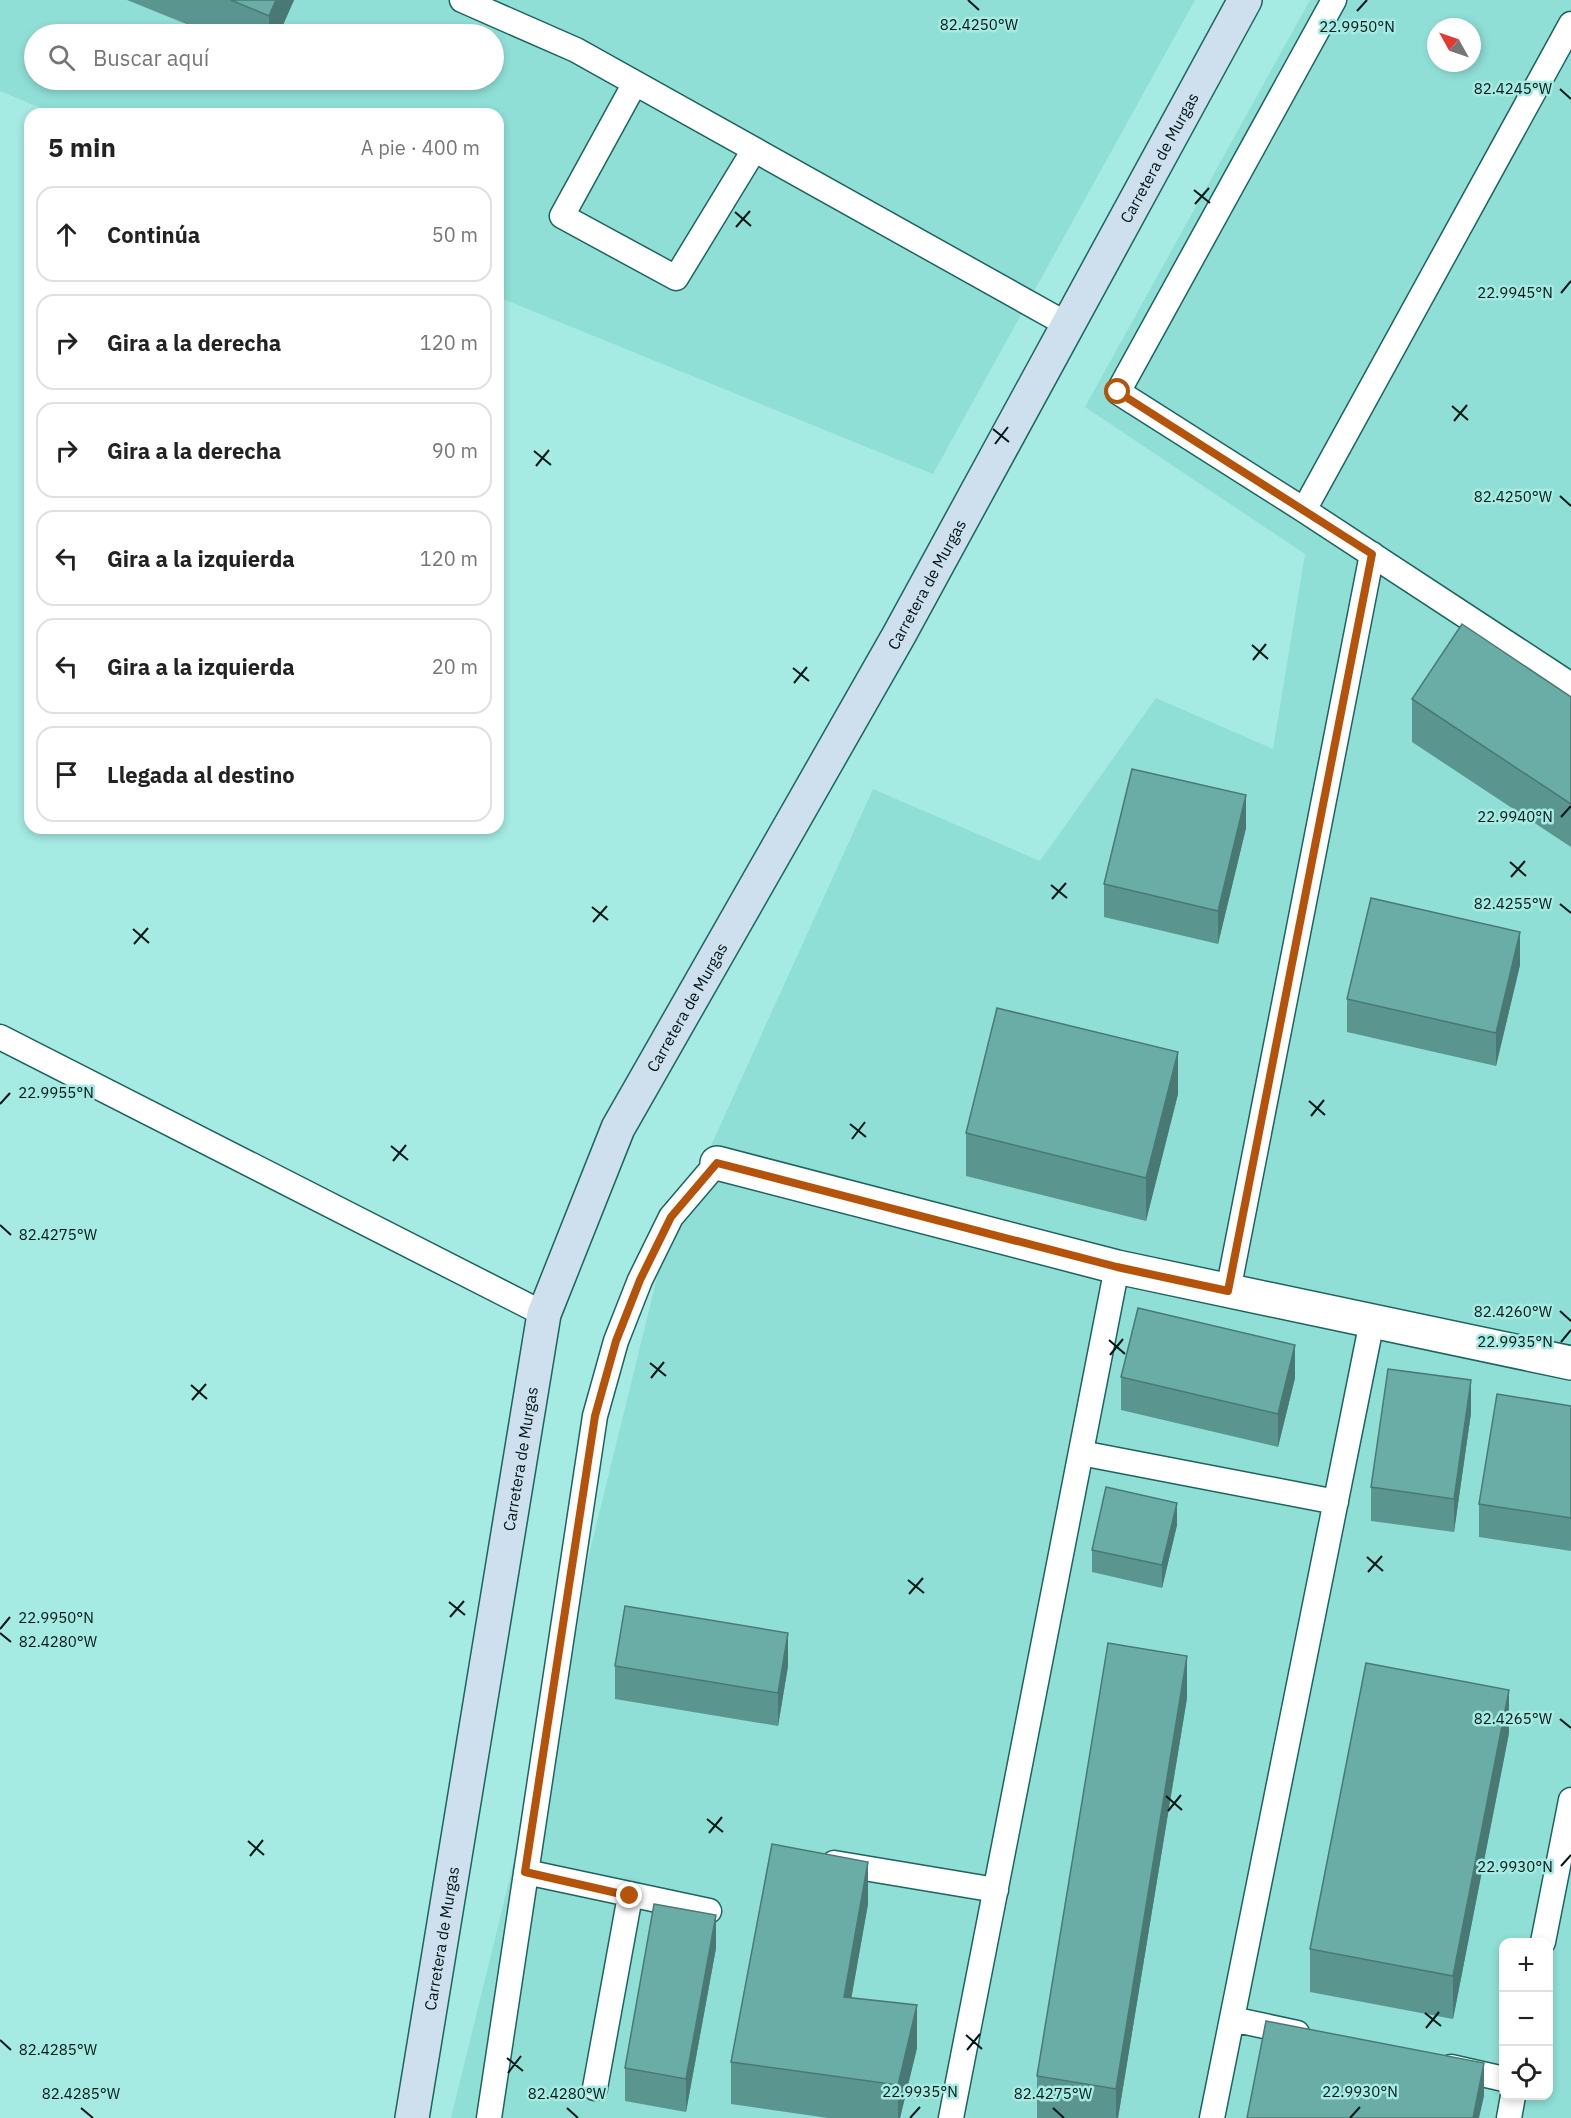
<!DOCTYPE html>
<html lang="es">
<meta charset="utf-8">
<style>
:root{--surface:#fff;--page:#f6f6f6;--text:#222;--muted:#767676;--line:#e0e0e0}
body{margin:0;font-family:"IBM Plex Sans",sans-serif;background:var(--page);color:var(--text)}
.controls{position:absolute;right:18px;bottom:18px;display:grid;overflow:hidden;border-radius:12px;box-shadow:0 3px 9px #0003}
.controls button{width:54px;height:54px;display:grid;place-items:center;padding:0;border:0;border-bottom:2px solid var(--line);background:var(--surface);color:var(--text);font:30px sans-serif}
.compass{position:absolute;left:1427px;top:18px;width:54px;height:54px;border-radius:50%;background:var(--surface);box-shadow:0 3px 9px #0003;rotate:310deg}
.stop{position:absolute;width:18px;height:18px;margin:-14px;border:4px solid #b45309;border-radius:50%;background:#fff}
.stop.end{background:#b45309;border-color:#fff;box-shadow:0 2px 6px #0008}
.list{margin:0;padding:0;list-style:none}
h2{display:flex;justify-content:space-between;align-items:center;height:78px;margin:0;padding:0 24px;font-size:26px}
h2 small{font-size:20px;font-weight:400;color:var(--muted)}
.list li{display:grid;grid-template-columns:39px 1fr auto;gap:18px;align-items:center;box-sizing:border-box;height:96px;margin:0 12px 12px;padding:0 12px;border:2px solid var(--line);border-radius:18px}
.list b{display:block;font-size:22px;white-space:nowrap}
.list em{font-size:20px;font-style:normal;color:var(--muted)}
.icon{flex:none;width:33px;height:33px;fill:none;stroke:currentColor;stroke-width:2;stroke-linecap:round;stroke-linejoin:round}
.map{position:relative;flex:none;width:1571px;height:2118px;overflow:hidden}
.search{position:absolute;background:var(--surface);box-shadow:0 3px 9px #0003;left:24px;top:24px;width:480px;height:66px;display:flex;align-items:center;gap:15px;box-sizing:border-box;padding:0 21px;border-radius:33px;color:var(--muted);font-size:22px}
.panel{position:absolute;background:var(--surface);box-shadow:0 3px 9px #0003;left:24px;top:108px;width:480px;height:726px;border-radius:18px}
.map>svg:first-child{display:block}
.built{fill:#8fdfd7;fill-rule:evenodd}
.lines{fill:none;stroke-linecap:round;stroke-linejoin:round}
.lane-casing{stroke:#1d645f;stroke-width:27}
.street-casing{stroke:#1d645f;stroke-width:36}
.secondary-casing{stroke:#1d645f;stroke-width:36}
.lane{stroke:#fff;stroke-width:24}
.street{stroke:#fff;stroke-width:33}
.secondary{stroke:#cedfee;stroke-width:33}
.wall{fill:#5b9590}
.shaded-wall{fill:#4a7975}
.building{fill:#6aada7;stroke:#4a7975;stroke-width:1.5}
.route{stroke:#b45309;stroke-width:8}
.ticks{fill:none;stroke:#001715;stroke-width:2}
.labels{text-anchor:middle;stroke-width:5;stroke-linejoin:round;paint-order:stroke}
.street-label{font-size:16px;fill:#001715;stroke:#a5eae3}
.ticks-label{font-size:15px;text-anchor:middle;fill:#001715;stroke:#a5eae3;stroke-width:5;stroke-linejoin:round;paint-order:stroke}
</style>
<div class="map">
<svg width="1571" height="2118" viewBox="0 0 1571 2118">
<rect width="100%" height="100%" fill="#a5eae3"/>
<path class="built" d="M 0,0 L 1195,0 L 933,474 L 498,297 L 498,114 L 55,114 L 0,91 ZM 34,34 L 494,34 L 494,80 L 34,80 Z
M 1310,0 L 1571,0 L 1571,2118 L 451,2118 L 664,1249 L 873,789 L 1040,861 L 1156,698 L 1273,749 L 1305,554 L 1085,407 ZM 1436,27 L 1472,27 L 1472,63 L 1436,63 ZM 1504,1942 L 1548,1942 L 1548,2096 L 1504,2096 Z"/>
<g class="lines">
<g class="lane-casing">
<path id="lane" d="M 462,0 L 576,50 L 1068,325
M 1334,0 L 1118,392 L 1304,510 L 1571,685
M 635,83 L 562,216 L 676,278 L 754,150
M 1304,510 L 1571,24
M 0,1037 L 544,1314
M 1228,1291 L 1372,554
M 1081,1453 L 1336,1502
M 834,1863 L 996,1890
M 526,1872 L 709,1911
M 1543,1942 L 1571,1800
M 1232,2019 L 1297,2033
M 1451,2067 L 1504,2079
M 595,2088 L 630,1896
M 489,2118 L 595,1416 L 616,1341 L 640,1280 L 671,1217 L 717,1163
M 951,2118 L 1117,1267
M 1212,2118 L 1372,1321
M 1509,2118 L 1513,2096"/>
</g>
<g class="street-casing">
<path id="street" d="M 717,1163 L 1117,1267 L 1571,1363"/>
</g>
<g class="secondary-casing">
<g id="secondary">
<path id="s1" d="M 412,2118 L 544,1314 L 618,1128 L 899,635 L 1245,0"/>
</g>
</g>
<use href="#lane" class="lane"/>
<use href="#street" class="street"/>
<use href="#secondary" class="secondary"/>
</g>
<path class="wall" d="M 127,0 L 294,0 L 279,34 L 211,34 Z
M 1571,697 L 1571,847 L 1412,742 L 1412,699 Z
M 1246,828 L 1218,944 L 1104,917 L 1104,884 Z
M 1520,965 L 1496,1066 L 1347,1032 L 1347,999 Z
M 1178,1094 L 1146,1221 L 966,1176 L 966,1133 Z
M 1121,1377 L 1295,1378 L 1278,1447 L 1121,1410 Z
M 1571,1406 L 1571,1551 L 1479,1537 L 1479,1504 Z
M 1471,1413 L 1454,1532 L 1371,1521 L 1371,1487 Z
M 1177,1525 L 1162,1588 L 1092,1572 L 1092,1550 Z
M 615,1666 L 788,1666 L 778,1726 L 615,1699 Z
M 1187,1698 L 1118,2118 L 1037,2118 L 1037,2076 Z
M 1509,1733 L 1453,2019 L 1310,1992 L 1310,1949 Z
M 868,1904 L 851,1998 L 917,2048 L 900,2118 L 828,2118 L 731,2104 L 731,2062 Z
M 716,1948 L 686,2112 L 625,2101 L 625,2068 Z"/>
<path class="shaded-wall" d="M 276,0 L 294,0 L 279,34 L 269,34 L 269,16 Z
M 1246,795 L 1246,828 L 1218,944 L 1218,911 Z
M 1520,932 L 1520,965 L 1496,1066 L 1496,1033 Z
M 1178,1052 L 1178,1094 L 1146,1221 L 1146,1178 Z
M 1295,1345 L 1295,1378 L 1278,1447 L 1278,1414 Z
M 1471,1380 L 1471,1413 L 1454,1532 L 1454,1499 Z
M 1177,1503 L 1177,1525 L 1162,1588 L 1162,1565 Z
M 788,1633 L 788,1666 L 778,1726 L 778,1693 Z
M 1187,1656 L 1187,1698 L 1118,2118 L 1116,2118 L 1116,2089 Z
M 1509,1690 L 1509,1733 L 1453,2019 L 1453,1976 Z
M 868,1862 L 868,1904 L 844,2040 L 844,1997 Z
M 716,1915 L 716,1948 L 686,2112 L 686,2079 Z
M 917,2005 L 917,2048 L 900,2118 L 898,2118 L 898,2085 Z
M 1484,2063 L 1484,2096 L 1479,2118 L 1473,2118 Z"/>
<path class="building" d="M 231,0 L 276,0 L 269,16 Z
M 1462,624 L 1571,697 L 1571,804 L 1412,699 Z
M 1132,769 L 1246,795 L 1218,911 L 1104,884 Z
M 1371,898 L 1520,932 L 1496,1033 L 1347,999 Z
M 997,1008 L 1178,1052 L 1146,1178 L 966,1133 Z
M 1138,1308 L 1295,1345 L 1278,1414 L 1121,1377 Z
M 1388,1369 L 1471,1380 L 1454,1499 L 1371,1487 Z
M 1497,1394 L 1571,1406 L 1571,1518 L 1479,1504 Z
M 1106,1487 L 1177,1503 L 1162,1565 L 1092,1550 Z
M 625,1606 L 788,1633 L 778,1693 L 615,1666 Z
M 1108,1643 L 1187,1656 L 1116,2089 L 1037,2076 Z
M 1366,1663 L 1509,1690 L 1453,1976 L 1310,1949 Z
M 772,1844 L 868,1862 L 844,1997 L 917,2005 L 898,2085 L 731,2062 Z
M 654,1904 L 716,1915 L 686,2079 L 625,2068 Z
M 1266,2021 L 1484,2063 L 1473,2118 L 1247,2118 Z"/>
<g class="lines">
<path class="route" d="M 630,1896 L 525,1872 L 595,1416 L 616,1341 L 640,1280 L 671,1217 L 717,1163 L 1117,1267 L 1228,1291 L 1372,554 L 1118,392"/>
</g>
<path class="ticks" d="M 968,0 L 979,10M 1357,11 L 1367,0M 1560,89 L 1571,99M 1194,190 L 1210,203M 1195,204 L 1209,188M 735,212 L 751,226M 736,227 L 750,211M 1561,293 L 1571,281M 1452,406 L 1468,420M 1454,421 L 1467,405M 993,429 L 1009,442M 995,444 L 1008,427M 534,451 L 551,465M 536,466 L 549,450M 1560,496 L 1571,506M 1252,645 L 1268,659M 1253,660 L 1266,644M 793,668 L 809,681M 794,683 L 807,667M 1561,817 L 1571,806M 1510,862 L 1526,876M 1511,877 L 1525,861M 1051,885 L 1067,898M 1052,899 L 1066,883M 1560,904 L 1571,913M 592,907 L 608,920M 593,922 L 607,906M 133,929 L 149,943M 134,944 L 148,928M 1309,1101 L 1325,1115M 0,1104 L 10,1093M 1311,1116 L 1324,1100M 850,1124 L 866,1137M 852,1139 L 865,1122M 391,1146 L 408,1160M 393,1161 L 406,1145M 0,1225 L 11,1235M 1560,1311 L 1571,1321M 1109,1340 L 1125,1354M 1561,1342 L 1571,1330M 1110,1355 L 1123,1339M 650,1363 L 666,1376M 651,1378 L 664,1362M 191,1385 L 207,1399M 192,1400 L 206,1384M 1367,1557 L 1383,1571M 1368,1572 L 1382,1556M 908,1580 L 924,1593M 909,1594 L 923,1578M 449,1602 L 465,1615M 450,1617 L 464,1601M 0,1629 L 10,1617M 0,1633 L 11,1642M 1560,1719 L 1571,1728M 1166,1796 L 1182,1810M 1168,1811 L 1181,1795M 707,1819 L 723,1832M 709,1833 L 722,1817M 248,1841 L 264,1855M 250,1856 L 263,1840M 1561,1866 L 1571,1855M 1425,2013 L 1441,2026M 1426,2028 L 1439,2012M 966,2035 L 982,2049M 0,2040 L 11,2050M 967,2050 L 980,2034M 507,2058 L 523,2071M 508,2073 L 521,2056M 81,2108 L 93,2118M 567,2108 L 578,2118M 1053,2108 L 1064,2118M 910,2118 L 920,2107M 1350,2118 L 1360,2107"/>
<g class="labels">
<g class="street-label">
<text dy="6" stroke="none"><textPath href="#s1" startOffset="2126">Carretera de Murgas</textPath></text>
<text dy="6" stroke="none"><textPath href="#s1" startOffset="1640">Carretera de Murgas</textPath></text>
<text dy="6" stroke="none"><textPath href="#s1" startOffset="1154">Carretera de Murgas</textPath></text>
<text dy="6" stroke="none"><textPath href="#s1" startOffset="668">Carretera de Murgas</textPath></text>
<text dy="6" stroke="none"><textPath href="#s1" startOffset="182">Carretera de Murgas</textPath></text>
</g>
</g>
<g class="ticks-label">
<text x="979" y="30">82.4250°W</text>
<text x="1357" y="32">22.9950°N</text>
<text x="1513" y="94">82.4245°W</text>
<text x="1515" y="298">22.9945°N</text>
<text x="1513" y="502">82.4250°W</text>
<text x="1515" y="822">22.9940°N</text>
<text x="1513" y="909">82.4255°W</text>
<text x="56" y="1098">22.9955°N</text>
<text x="58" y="1240">82.4275°W</text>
<text x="1513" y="1317">82.4260°W</text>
<text x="1515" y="1347">22.9935°N</text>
<text x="56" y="1623">22.9950°N</text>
<text x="58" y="1647">82.4280°W</text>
<text x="1513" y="1724">82.4265°W</text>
<text x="1515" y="1872">22.9930°N</text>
<text x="58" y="2055">82.4285°W</text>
<text x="920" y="2097">22.9935°N</text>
<text x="1360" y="2097">22.9930°N</text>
<text x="81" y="2099">82.4285°W</text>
<text x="567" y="2099">82.4280°W</text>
<text x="1053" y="2099">82.4275°W</text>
</g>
</svg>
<div class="controls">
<button>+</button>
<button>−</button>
<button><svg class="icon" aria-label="locate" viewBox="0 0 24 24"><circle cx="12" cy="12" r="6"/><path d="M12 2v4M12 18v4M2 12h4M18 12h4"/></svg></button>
</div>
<svg class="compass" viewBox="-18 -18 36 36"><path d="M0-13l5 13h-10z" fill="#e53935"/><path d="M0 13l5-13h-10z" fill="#767676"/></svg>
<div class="stop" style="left:1118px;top:392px"></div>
<div class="stop end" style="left:630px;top:1896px"></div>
<div class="search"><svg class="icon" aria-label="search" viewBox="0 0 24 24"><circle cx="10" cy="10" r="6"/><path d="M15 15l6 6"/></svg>Buscar aquí</div>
<section class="panel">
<h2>5 min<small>A pie · 400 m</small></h2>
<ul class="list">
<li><svg class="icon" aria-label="ahead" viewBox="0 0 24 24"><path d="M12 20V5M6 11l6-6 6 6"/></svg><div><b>Continúa</b></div><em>50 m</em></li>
<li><svg class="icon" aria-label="right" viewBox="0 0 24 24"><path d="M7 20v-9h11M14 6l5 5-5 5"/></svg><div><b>Gira a la derecha</b></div><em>120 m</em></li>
<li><svg class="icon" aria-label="right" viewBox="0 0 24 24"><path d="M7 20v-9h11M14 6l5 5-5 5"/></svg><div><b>Gira a la derecha</b></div><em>90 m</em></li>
<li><svg class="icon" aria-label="left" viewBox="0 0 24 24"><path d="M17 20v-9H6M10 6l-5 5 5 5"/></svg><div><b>Gira a la izquierda</b></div><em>120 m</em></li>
<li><svg class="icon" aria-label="left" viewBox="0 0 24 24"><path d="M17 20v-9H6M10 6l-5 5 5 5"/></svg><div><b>Gira a la izquierda</b></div><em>20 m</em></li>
<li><svg class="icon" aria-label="arrive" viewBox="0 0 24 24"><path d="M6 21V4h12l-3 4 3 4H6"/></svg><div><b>Llegada al destino</b></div></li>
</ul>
</section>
</div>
